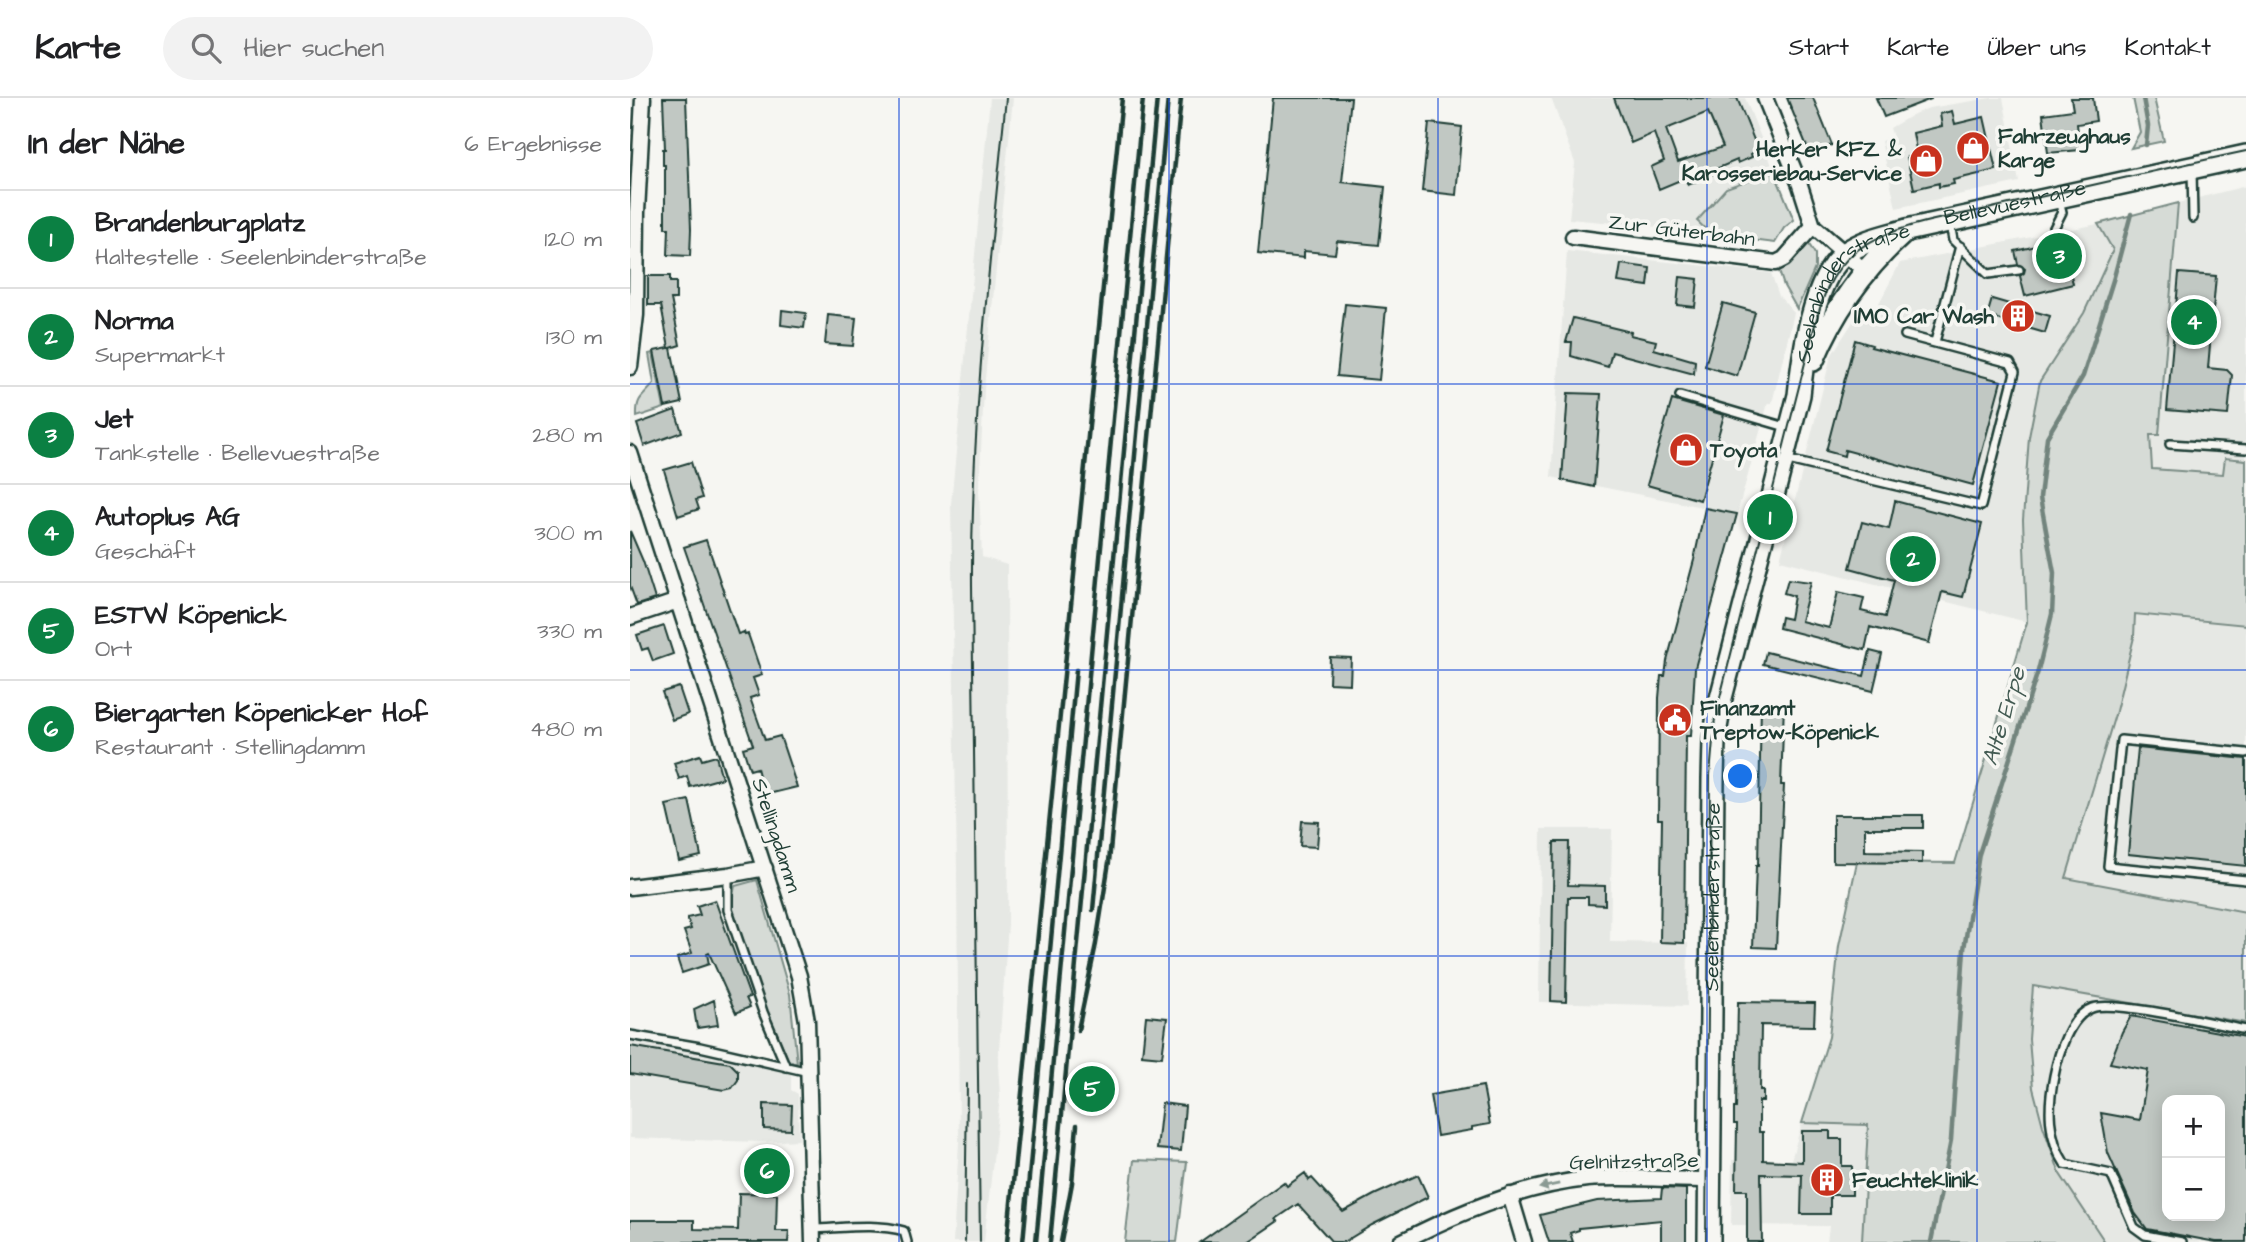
<!DOCTYPE html>
<html lang="de">
<meta charset="utf-8">
<style>
:root{--surface:#fff;--page:#f2f2f2;--text:#202124;--muted:#757577;--line:#e0e0e0;--accent:#0b8043}
body{margin:0;font-family:"Architects Daughter",sans-serif;background:var(--page);color:var(--text)}
.controls{position:absolute;right:21px;bottom:21px;display:grid;overflow:hidden;border-radius:14px;box-shadow:0 4px 18px #0003}
.controls button{width:63px;height:63px;display:grid;place-items:center;padding:0;border:0;border-bottom:2px solid var(--line);background:var(--surface);color:var(--text);font:35px sans-serif}
.you{position:absolute;left:1111px;top:679px;width:24px;height:24px;margin:-18px;border:5px solid #fff;border-radius:50%;background:#1a73e8;box-shadow:0 0 0 10px #1a73e833}
.badge{display:grid;place-items:center;width:46px;height:46px;border-radius:50%;background:var(--accent);color:#fff;font-size:23px;font-weight:700}
.pin{position:absolute;translate:-50% -50%;border:4px solid #fff;box-shadow:0 2px 7px #0006}
.list{margin:0;padding:0;list-style:none}
h2{display:flex;justify-content:space-between;align-items:center;height:91px;margin:0;padding:0 28px;font-size:30px}
h2 small{font-size:23px;font-weight:400;color:var(--muted)}
.list li{display:grid;grid-template-columns:46px 1fr auto;gap:21px;align-items:center;box-sizing:border-box;height:98px;padding:0 28px;border-top:2px solid var(--line)}
.list b{display:block;font-size:26px;white-space:nowrap}
.list p{margin:0;font-size:23px;white-space:nowrap;color:var(--muted)}
.list em{font-size:23px;font-style:normal;color:var(--muted)}
.icon{flex:none;width:38px;height:38px;fill:none;stroke:currentColor;stroke-width:2;stroke-linecap:round;stroke-linejoin:round}
.map{position:relative;flex:none;width:1616px;height:1144px;overflow:hidden}
header{display:flex;align-items:center;gap:42px;box-sizing:border-box;height:98px;padding:0 35px;background:var(--surface);border-bottom:2px solid var(--line)}
header strong{font-size:33px}
nav{display:flex;gap:38px;margin-inline-start:auto;font-size:24px}
.search{width:490px;height:63px;background:var(--page);display:flex;align-items:center;gap:18px;box-sizing:border-box;padding:0 24px;border-radius:38px;color:var(--muted);font-size:26px}
main{display:flex}
aside{flex:1;background:var(--surface)}
.map>svg:first-child{display:block}
.built{fill:#e6e8e4;fill-rule:evenodd}
.green{fill:#d6dbd6;stroke:#7a8c85;stroke-width:2}
.lines{fill:none;stroke-linecap:round;stroke-linejoin:round}
.stream{stroke:#72847d;stroke-width:4.5}
.building{fill:#c1c8c3;stroke:#1f3d34;stroke-width:2;fill-rule:evenodd}
.lane-casing{stroke:#1f3d34;stroke-width:12}
.street-casing{stroke:#1f3d34;stroke-width:19}
.secondary-casing{stroke:#1f3d34;stroke-width:26}
.lane{stroke:#f6f6f2;stroke-width:7}
.street{stroke:#f6f6f2;stroke-width:14}
.secondary{stroke:#f6f6f2;stroke-width:21}
.tram{stroke:#1f3d34;stroke-width:2}
.rail{stroke:#1f3d34;stroke-width:4.5}
.oneway{fill:#8a9a93}
.grid{fill:none;stroke:#1d4ed8;stroke-width:2;stroke-opacity:0.55}
.labels{text-anchor:middle;stroke-width:7;stroke-linejoin:round;paint-order:stroke}
.poi-label{font-size:21px;font-weight:bold;fill:#1f3d34;stroke:#f6f6f2;text-anchor:start}
.street-label{font-size:21px;fill:#1f3d34;stroke:#f6f6f2}
.water-label{font-size:23px;font-style:italic;fill:#425a52;stroke:#f6f6f2}
</style>
<header>
<strong>Karte</strong>
<div class="search"><svg class="icon" aria-label="search" viewBox="0 0 24 24"><circle cx="10" cy="10" r="6"/><path d="M15 15l6 6"/></svg>Hier suchen</div>
<nav><a>Start</a><a>Karte</a><a>Über uns</a><a>Kontakt</a></nav>
</header>
<main>
<aside>
<h2>In der Nähe<small>6 Ergebnisse</small></h2>
<ul class="list">
<li><span class="badge">1</span><div><b>Brandenburgplatz</b><p>Haltestelle · Seelenbinderstraße</p></div><em>120 m</em></li>
<li><span class="badge">2</span><div><b>Norma</b><p>Supermarkt</p></div><em>130 m</em></li>
<li><span class="badge">3</span><div><b>Jet</b><p>Tankstelle · Bellevuestraße</p></div><em>280 m</em></li>
<li><span class="badge">4</span><div><b>Autoplus AG</b><p>Geschäft</p></div><em>300 m</em></li>
<li><span class="badge">5</span><div><b>ESTW Köpenick</b><p>Ort</p></div><em>330 m</em></li>
<li><span class="badge">6</span><div><b>Biergarten Köpenicker Hof</b><p>Restaurant · Stellingdamm</p></div><em>480 m</em></li>
</ul>
</aside>
<div class="map">
<svg width="1616" height="1144" viewBox="0 0 1616 1144">
<rect width="100%" height="100%" fill="#f6f6f2"/>
<filter id="ink" filterUnits="userSpaceOnUse"><feTurbulence type="fractalNoise" baseFrequency=".0143" numOctaves="2"/><feDisplacementMap in="SourceGraphic" scale="14" xChannelSelector="R" yChannelSelector="G"/><feConvolveMatrix kernelMatrix="1 2 1 2 8 2 1 2 1" color-interpolation-filters="sRGB"/></filter>
<g filter="url(#ink)">
<path class="built" d="M 360,0 L 383,0 L 354,291 L 349,393 L 352,459 L 377,467 L 378,826 L 368,966 L 370,999 L 354,1144 L 323,1144 L 329,1044 L 327,774 L 321,406 Z
M 921,0 L 1115,0 L 1164,122 L 1154,130 L 1145,145 L 1028,129 L 939,121 L 945,65 Z
M 1361,0 L 1373,0 L 1389,84 L 1266,110 L 1251,43 L 1263,39 L 1260,30 L 1284,16 L 1299,10 Z
M 1616,88 L 1616,362 L 1595,360 L 1594,376 L 1522,371 L 1520,336 L 1529,336 L 1548,105 Z
M 1468,126 L 1483,152 L 1454,215 L 1410,283 L 1399,339 L 1393,422 L 1397,524 L 1150,462 L 1201,258 L 1224,222 L 1247,209 L 1270,165 Z
M 937,153 L 1141,175 L 1149,198 L 1164,215 L 1142,305 L 1138,305 L 1107,416 L 921,379 Z
M 1505,516 L 1616,527 L 1616,814 L 1436,780 L 1486,613 L 1504,539 Z
M 911,731 L 982,731 L 980,844 L 1058,845 L 1057,908 L 909,904 Z
M 1403,888 L 1616,925 L 1616,1144 L 1474,1143 L 1430,1076 L 1403,990 L 1399,941 ZM 1537,1002 L 1590,1002 L 1590,1118 L 1537,1118 Z
M 0,944 L 78,956 L 161,976 L 161,992 L 168,996 L 169,1042 L 131,1044 L 0,1040 Z
M 1172,1025 L 1238,1027 L 1232,1144 L 1197,1144 L 1199,1128 L 1101,1127 L 1102,1062 L 1161,1062 Z"/>
<path class="green" d="M 1503,0 L 1524,0 L 1534,43 L 1501,50 L 1510,34 Z
M 1144,73 L 1164,122 L 1154,130 L 1145,145 L 1082,137 L 1067,123 L 1096,90 Z
M 1548,105 L 1529,337 L 1520,337 L 1522,371 L 1593,376 L 1595,360 L 1616,362 L 1616,527 L 1505,516 L 1504,539 L 1486,613 L 1436,780 L 1616,814 L 1616,925 L 1403,888 L 1399,941 L 1403,990 L 1413,1028 L 1430,1076 L 1475,1144 L 1232,1144 L 1238,1027 L 1172,1025 L 1199,939 L 1209,848 L 1227,764 L 1325,765 L 1397,524 L 1393,422 L 1399,339 L 1410,283 L 1454,215 L 1483,152 L 1468,126 Z
M 1177,143 L 1185,156 L 1185,170 L 1167,211 L 1154,188 L 1149,173 L 1158,166 Z
M 23,255 L 34,310 L 7,319 C 6,297 14,300 24,285 L 19,256 Z
M 127,782 L 160,896 L 167,965 L 161,964 L 158,961 L 130,896 L 108,836 L 101,808 L 105,788 Z
M 504,1062 L 557,1064 L 547,1144 L 495,1144 Z"/>
<g class="lines">
<path class="stream" d="M 1513,0 L 1518,28 L 1516,47
M 1301,1144 L 1321,1042 L 1334,851 L 1349,756 L 1408,573 L 1422,516 L 1424,475 L 1410,400 L 1417,339 L 1453,278 L 1484,179 L 1501,116"/>
</g>
<path class="building" d="M 33,0 L 56,0 L 61,131 L 60,158 L 38,157 L 39,130 L 35,130 L 35,67 L 33,67 L 33,51 L 35,51 Z
M 643,0 L 721,0 L 712,84 L 755,89 L 749,147 L 707,143 L 705,156 L 674,153 L 674,160 L 628,155 Z
M 984,0 L 1107,0 L 1128,52 L 1121,56 L 1122,59 L 1108,65 L 1107,62 L 1081,73 L 1082,76 L 1075,80 L 1058,87 L 1055,80 L 1029,91 L 1021,69 L 1034,63 L 1024,35 L 1001,45 ZM 1078,14 L 1093,49 L 1048,64 L 1036,31 Z
M 1157,0 L 1183,0 L 1202,47 L 1180,56 Z
M 1246,0 L 1301,0 L 1301,1 L 1254,19 Z
M 1441,0 L 1463,0 L 1466,23 L 1447,26 L 1450,52 L 1418,55 L 1413,16 L 1443,12 Z
M 1322,13 L 1325,26 L 1354,19 L 1366,72 L 1323,82 L 1324,86 L 1309,89 L 1309,85 L 1284,91 L 1277,59 L 1287,57 L 1283,35 L 1312,28 L 1310,16 Z
M 799,25 L 832,29 L 826,97 L 792,93 Z
M 1410,147 L 1416,152 L 1434,147 L 1443,186 L 1395,198 L 1390,178 L 1394,175 L 1395,171 L 1388,166 L 1385,153 Z
M 991,166 L 1020,170 L 1018,188 L 988,184 Z
M 1549,175 L 1586,178 L 1578,270 L 1597,272 L 1602,277 L 1598,317 L 1537,312 Z
M 18,178 L 40,178 L 40,184 L 46,184 L 46,201 L 41,201 L 50,247 L 41,250 L 52,305 L 35,309 L 24,253 L 39,250 L 31,207 L 18,207 Z
M 1050,179 L 1068,181 L 1065,209 L 1047,207 Z
M 1362,201 L 1420,218 L 1415,235 L 1357,218 Z
M 1093,205 L 1125,214 L 1107,278 L 1075,268 Z
M 715,206 L 756,210 L 749,282 L 707,278 Z
M 152,212 L 176,215 L 174,230 L 151,227 Z
M 198,217 L 226,220 L 223,248 L 195,246 Z
M 943,220 L 1001,234 L 1000,237 L 1026,243 L 1024,251 L 1065,263 L 1064,276 L 982,254 L 978,269 L 941,258 L 942,244 L 936,244 Z
M 1225,242 L 1242,247 L 1241,249 L 1371,283 L 1343,387 L 1215,352 L 1214,358 L 1196,353 Z
M 938,295 L 971,296 L 964,389 L 932,382 Z
M 1042,302 L 1094,317 L 1070,402 L 1017,387 Z
M 45,312 L 52,334 L 14,348 L 7,326 Z
M 61,364 L 72,400 L 66,402 L 69,411 L 48,418 L 34,372 Z
M 1265,403 L 1352,426 L 1333,499 L 1312,494 L 1299,545 L 1240,529 L 1235,552 L 1149,530 L 1151,519 L 1160,521 L 1164,498 L 1154,495 L 1158,481 L 1181,484 L 1171,523 L 1199,530 L 1208,494 L 1234,500 L 1231,513 L 1255,519 L 1264,482 L 1220,470 L 1232,424 L 1259,431 Z
M 1075,410 L 1107,416 L 1065,570 L 1061,638 L 1056,638 L 1054,845 L 1030,844 L 1032,721 L 1028,721 L 1029,600 L 1031,578 L 1035,578 L 1037,563 L 1064,462 Z
M 0,433 L 13,463 L 25,501 L 7,507 L 0,488 Z
M 76,442 L 108,536 L 114,534 L 115,537 L 118,536 L 132,577 L 123,580 L 129,597 L 120,600 L 135,642 L 150,638 L 167,689 L 134,697 L 127,670 L 120,672 L 113,650 L 123,647 L 54,449 Z
M 34,528 L 43,556 L 23,563 L 18,550 L 12,552 L 7,537 Z
M 1240,553 L 1252,556 L 1243,593 L 1133,566 L 1136,554 L 1234,578 Z
M 700,559 L 721,560 L 720,586 L 699,585 Z
M 49,589 L 58,616 L 42,622 L 32,594 Z
M 1131,605 L 1154,606 L 1151,687 L 1154,687 L 1146,850 L 1123,849 L 1126,768 L 1128,768 Z
M 1508,650 L 1616,661 L 1616,768 L 1498,756 Z
M 70,657 L 72,662 L 86,658 L 92,680 L 60,689 L 57,678 L 49,681 L 44,665 Z
M 59,702 L 71,758 L 49,763 L 36,707 Z
M 1203,717 L 1293,717 L 1293,730 L 1235,730 L 1235,753 L 1292,754 L 1292,765 L 1203,764 Z
M 672,723 L 689,724 L 687,749 L 670,748 Z
M 924,744 L 939,744 L 938,787 L 975,788 L 975,807 L 958,806 L 958,799 L 938,799 L 936,904 L 921,903 Z
M 85,802 L 120,899 L 116,900 L 120,909 L 106,915 L 79,855 L 77,856 L 79,866 L 52,875 L 47,860 L 62,855 L 54,833 L 61,831 L 57,820 L 70,817 L 67,808 Z
M 84,902 L 88,927 L 67,930 L 64,911 Z
M 1108,904 L 1185,905 L 1184,928 L 1131,927 L 1130,992 L 1133,992 L 1133,1003 L 1129,1003 L 1129,1034 L 1133,1034 L 1133,1062 L 1172,1064 L 1172,1033 L 1200,1033 L 1200,1041 L 1212,1041 L 1212,1068 L 1222,1068 L 1222,1097 L 1200,1097 L 1200,1116 L 1171,1116 L 1172,1077 L 1131,1076 L 1132,1144 L 1117,1144 L 1117,1092 L 1106,1092 L 1107,1026 L 1104,1026 L 1104,1010 L 1106,1010 Z
M 516,918 L 537,920 L 532,959 L 512,957 Z
M 1501,918 L 1616,939 L 1616,1144 L 1586,1144 L 1517,1131 L 1505,1115 L 1478,1055 L 1471,1015 L 1510,1022 L 1518,972 L 1480,965 L 1492,934 ZM 1537,1002 L 1590,1002 L 1590,1118 L 1537,1118 Z
M 0,948 L 100,965 L 108,973 L 108,982 L 102,990 L 94,992 L 0,976 Z
M 457,971 L 471,972 L 467,1012 L 453,1011 Z
M 853,988 L 860,1026 L 842,1029 L 842,1032 L 807,1038 L 800,997 Z
M 532,1005 L 555,1008 L 551,1053 L 527,1051 Z
M 134,1006 L 162,1007 L 161,1032 L 134,1031 Z
M 675,1075 L 679,1082 L 682,1080 L 713,1114 L 744,1097 L 788,1077 L 798,1099 L 742,1127 L 714,1144 L 702,1144 L 668,1106 L 646,1121 L 648,1123 L 617,1144 L 570,1144 L 654,1084 L 657,1088 Z
M 1032,1090 L 1056,1091 L 1056,1144 L 1031,1144 L 1031,1122 L 949,1130 L 949,1132 L 940,1135 L 943,1144 L 919,1144 L 910,1117 L 967,1103 L 1031,1100 Z
M 109,1095 L 147,1096 L 146,1133 L 159,1133 L 158,1144 L 0,1144 L 0,1122 L 64,1122 L 64,1131 L 108,1132 Z"/>
<g class="lines">
<g class="lane-casing">
<path id="lane" d="M 1562,72 L 1563,120
M 1320,126 L 1323,142 L 1358,176 L 1389,172
M 1416,146 L 1432,114 L 1429,102
M 1305,244 L 1330,148
M 1050,298 L 1156,329
M 1540,346 L 1616,351
M 1154,361 L 1351,408 L 1385,274 L 1380,265 L 1275,237
M 1616,655 L 1491,642 L 1478,768 L 1616,782
M 98,777 L 98,812 L 133,914 L 156,969
M 0,937 L 70,949 L 179,974
M 183,1131 C 213,1130 245,1125 274,1133 L 277,1144
M 1552,1144 L 1515,1137 L 1504,1129 L 1481,1076 L 1435,1066 C 1417,1039 1418,1008 1424,978 C 1428,957 1439,918 1462,910 C 1485,902 1586,926 1616,932"/>
</g>
<g class="street-casing">
<path id="street" d="M 1135,0 L 1170,87 L 1183,128 L 1235,173
M 943,139 L 1146,165 L 1154,161 L 1183,128
M 0,269 L 6,217 L 7,114 L 13,0
M 0,355 L 169,878 L 177,923 L 183,1144
M 0,519 L 48,503
M 0,789 L 98,777 L 135,770
M 880,1097 L 894,1144
M 771,1144 C 829,1114 892,1088 957,1081 C 998,1078 1040,1082 1080,1082"/>
</g>
<g class="secondary-casing">
<g id="secondary">
<path d="M 1183,262 C 1203,214 1234,170 1273,135"/>
<path id="s1" d="M 1079,1144 L 1083,681 L 1084,642 L 1091,600 L 1169,297 C 1173,258 1183,180 1216,155 C 1234,142 1257,138 1277,132 L 1616,58"/>
</g>
</g>
<use href="#lane" class="lane"/>
<use href="#street" class="street"/>
<use href="#secondary" class="secondary"/>
<g class="tram">
<path d="M 335,1144 L 337,986"/>
<path d="M 350,1144 L 342,488 C 341,324 360,162 376,0"/>
<path id="s2" d="M 1076,1144 L 1080,677 L 1085,619 L 1178,253 C 1188,217 1194,179 1225,154 C 1260,126 1323,119 1366,109 C 1449,90 1532,71 1616,53"/>
</g>
<path class="rail" d="M 463,812 L 538,0
M 448,932 L 466,846 L 479,764 L 551,0
M 377,1144 L 492,0
M 393,1144 L 446,572
M 406,1144 L 513,0
M 420,1144 L 527,0
M 431,1144 L 442,1085 L 447,1027"/>
</g>
<defs><path id="oneway-solid" d="M-6-.8H1V-3.2L6.5 0L1 3.2V.8H-6Z" transform="scale(1.75)"/></defs>
<use class="oneway" href="#oneway-solid" transform="translate(919 1088) rotate(168)"/>
</g>
<path class="grid" d="M 269,0 L 269,1144M 539,0 L 539,1144M 808,0 L 808,1144M 1077,0 L 1077,1144M 1347,0 L 1347,1144M 0,286 L 1616,286M 0,572 L 1616,572M 0,858 L 1616,858"/>
<defs>
<g id="shop-disc" transform="scale(1.75)"><circle r="9.5" fill="#c8321e" stroke="#f6f6f2"/><path d="M-5-2.5h2.3a2.7 3.5 0 0 1 5.4 0H5L5.5 6h-11ZM-1.5-2.5h3a1.5 2.3 0 0 0-3 0Z" fill="#fff"/></g>
<g id="building-disc" transform="scale(1.75)"><circle r="9.5" fill="#c8321e" stroke="#f6f6f2"/><path d="M-4-6H4V6H1V3H-1V6H-4ZM-2.5-4.3h1.7v1.8h-1.7ZM.8-4.3h1.7v1.8H.8ZM-2.5-1h1.7V.8h-1.7ZM.8-1h1.7V.8H.8Z" fill="#fff"/></g>
<g id="civic-disc" transform="scale(1.75)"><circle r="9.5" fill="#c8321e" stroke="#f6f6f2"/><path d="M-.6-6.5H3V-4.5H.6V-3L4-1V1h2V6H-6V1h2V-1L-.6-3ZM-1.2 2.5V6h2.4V2.5Z" fill="#fff"/></g>
</defs>
<g fill-rule="evenodd">
<use href="#shop-disc" x="1343" y="50"/>
<use href="#shop-disc" x="1296" y="63"/>
<use href="#building-disc" x="1388" y="218"/>
<use href="#shop-disc" x="1056" y="352"/>
<use href="#civic-disc" x="1045" y="622"/>
<use href="#building-disc" x="1197" y="1082"/>
</g>
<g class="labels">
<g class="poi-label">
<text x="1368" y="45">Fahrzeughaus<tspan x="1368" dy="24">Karge</tspan></text>
<text x="1272" y="58" text-anchor="end">Herker KFZ &amp;<tspan x="1272" dy="24">Karosseriebau-Service</tspan></text>
<text x="1364" y="225" text-anchor="end">IMO Car Wash</text>
<text x="1080" y="359">Toyota</text>
<text x="1070" y="617">Finanzamt<tspan x="1070" dy="24">Treptow-Köpenick</tspan></text>
<text x="1222" y="1089">Feuchteklinik</text>
</g>
<g class="street-label">
<text dy="7" stroke="none"><textPath href="#s2" startOffset="1183">Bellevuestraße</textPath></text>
<text transform="translate(1052 132) rotate(7)" y="7">Zur Güterbahn</text>
<text dy="7" stroke="none"><textPath href="#s1" startOffset="984">Seelenbinderstraße</textPath></text>
<text transform="translate(147 737) rotate(72)" y="7">Stellingdamm</text>
<text dy="7" stroke="none"><textPath href="#s1" startOffset="345">Seelenbinderstraße</textPath></text>
<text transform="translate(1004 1063) rotate(-1)" y="7">Gelnitzstraße</text>
</g>
<g class="water-label">
<text transform="translate(1373 618) rotate(-73)" y="8">Alte Erpe</text>
</g>
</g>
</svg>
<div class="controls">
<button>+</button>
<button>−</button>
</div>
<div class="you"></div>
<div class="pin badge" style="left:1140px;top:419px">1</div>
<div class="pin badge" style="left:1283px;top:461px">2</div>
<div class="pin badge" style="left:1429px;top:158px">3</div>
<div class="pin badge" style="left:1564px;top:224px">4</div>
<div class="pin badge" style="left:462px;top:991px">5</div>
<div class="pin badge" style="left:137px;top:1073px">6</div>
</div>
</main>
